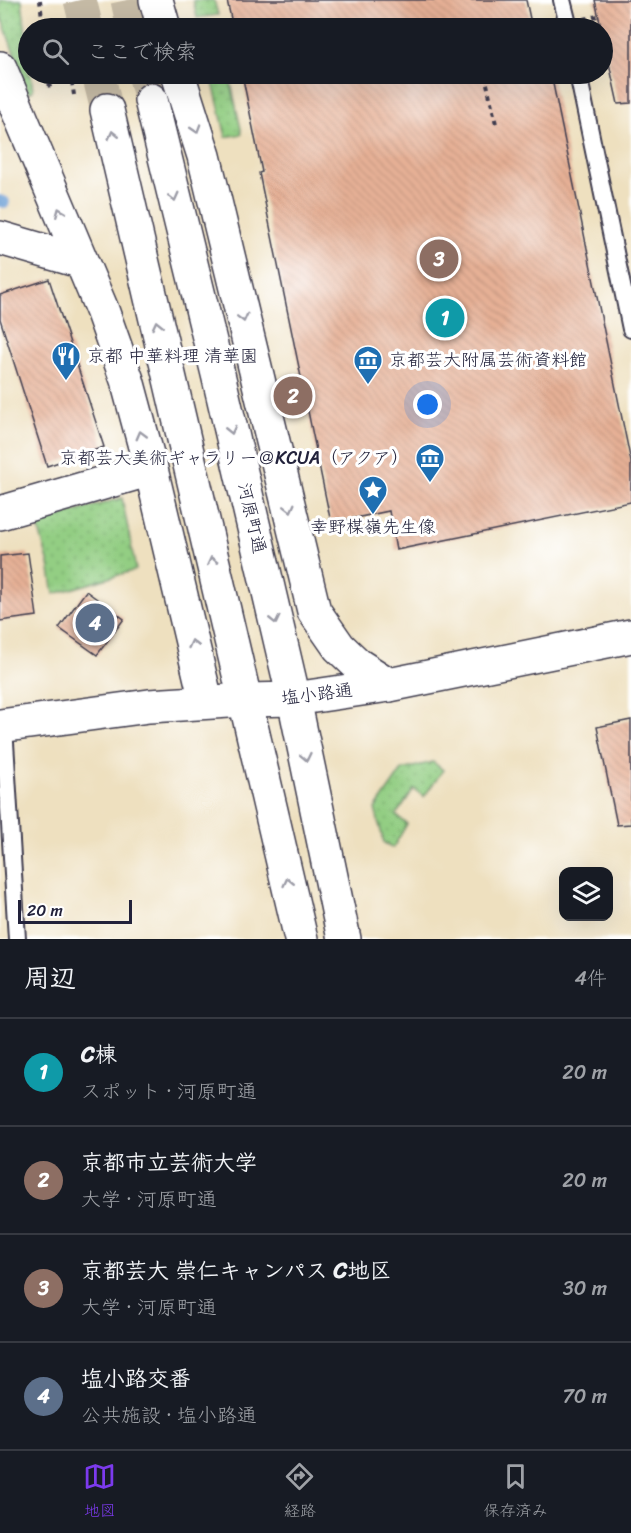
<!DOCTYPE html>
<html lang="ja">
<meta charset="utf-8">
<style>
:root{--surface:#171b24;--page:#20242c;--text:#f1f3f6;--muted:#9ea1a6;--line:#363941;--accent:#7c3aed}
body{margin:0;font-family:Sriracha,"Klee One",sans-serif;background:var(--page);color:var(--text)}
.controls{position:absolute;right:18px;bottom:18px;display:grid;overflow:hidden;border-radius:12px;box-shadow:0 6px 24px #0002}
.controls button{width:54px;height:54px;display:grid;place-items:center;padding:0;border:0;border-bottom:2px solid var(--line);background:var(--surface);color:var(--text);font:30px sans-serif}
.scale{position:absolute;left:18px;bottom:15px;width:114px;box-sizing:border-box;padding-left:6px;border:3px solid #22223b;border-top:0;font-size:16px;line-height:21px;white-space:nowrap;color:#22223b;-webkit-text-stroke:4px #fff;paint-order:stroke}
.you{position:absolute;left:428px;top:405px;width:21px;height:21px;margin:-15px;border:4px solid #fff;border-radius:50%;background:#1a73e8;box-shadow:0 0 0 9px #1a73e833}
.badge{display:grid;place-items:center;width:39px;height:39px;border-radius:50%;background:var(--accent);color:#fff;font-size:20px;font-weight:700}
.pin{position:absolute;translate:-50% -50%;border:3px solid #fff;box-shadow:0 2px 6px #0006}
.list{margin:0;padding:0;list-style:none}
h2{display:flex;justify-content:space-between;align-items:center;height:78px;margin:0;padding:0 24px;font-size:26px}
h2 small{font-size:20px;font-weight:400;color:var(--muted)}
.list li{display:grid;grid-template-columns:39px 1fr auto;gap:18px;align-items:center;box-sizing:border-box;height:108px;padding:0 24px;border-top:2px solid var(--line)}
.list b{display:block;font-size:22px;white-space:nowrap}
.list p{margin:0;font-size:20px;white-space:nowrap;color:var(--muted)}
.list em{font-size:20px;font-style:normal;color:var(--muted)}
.icon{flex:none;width:33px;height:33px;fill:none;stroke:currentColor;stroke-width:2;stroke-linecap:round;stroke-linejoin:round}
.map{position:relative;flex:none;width:631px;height:939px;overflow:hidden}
.search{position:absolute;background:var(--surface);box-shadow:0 6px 24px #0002;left:18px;right:18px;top:18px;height:66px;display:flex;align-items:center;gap:15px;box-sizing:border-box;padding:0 21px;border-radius:33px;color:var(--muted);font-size:22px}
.sheet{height:510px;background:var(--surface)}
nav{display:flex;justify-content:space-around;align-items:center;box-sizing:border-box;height:84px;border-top:2px solid var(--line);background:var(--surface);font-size:16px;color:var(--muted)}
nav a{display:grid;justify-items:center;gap:3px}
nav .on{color:var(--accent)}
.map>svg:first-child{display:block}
.grass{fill:url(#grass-dots);stroke:#5a785f;stroke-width:1.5}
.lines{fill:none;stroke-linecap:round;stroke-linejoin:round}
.stream{stroke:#699dd4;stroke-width:12}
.building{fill:url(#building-back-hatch)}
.trunk-tunnel{stroke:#c5baa5;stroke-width:33;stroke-dasharray:33 16;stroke-linecap:butt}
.service-casing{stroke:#413e4f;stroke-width:20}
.minor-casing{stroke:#413e4f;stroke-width:36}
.tertiary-casing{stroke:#413e4f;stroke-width:36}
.trunk-casing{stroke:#413e4f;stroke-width:36}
.path{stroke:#413e4f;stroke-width:4;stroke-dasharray:4.5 4.5;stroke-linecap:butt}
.service{stroke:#fff;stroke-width:16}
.minor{stroke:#fff;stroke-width:33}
.tertiary{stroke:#fff;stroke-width:33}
.trunk{stroke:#fff;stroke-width:33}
.path-bridge{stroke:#413e4f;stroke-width:4;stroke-dasharray:4.5 4.5;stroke-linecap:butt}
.oneway{stroke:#9c9ca7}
.labels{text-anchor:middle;stroke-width:6;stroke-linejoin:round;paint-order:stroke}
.poi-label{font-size:18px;fill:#22223b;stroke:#fff;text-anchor:start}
.street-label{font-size:18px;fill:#22223b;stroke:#fff}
</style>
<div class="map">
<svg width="631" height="939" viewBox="0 0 631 939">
<defs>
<pattern id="grass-dots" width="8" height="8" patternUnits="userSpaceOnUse" patternTransform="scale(1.5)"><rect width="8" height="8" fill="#93ce83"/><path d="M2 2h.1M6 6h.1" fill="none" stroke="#7eb172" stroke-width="1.8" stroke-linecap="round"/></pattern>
<pattern id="building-back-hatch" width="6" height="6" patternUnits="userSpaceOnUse" patternTransform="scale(1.5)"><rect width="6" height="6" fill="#e6b095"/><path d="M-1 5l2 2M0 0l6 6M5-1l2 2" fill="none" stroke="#c59781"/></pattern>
</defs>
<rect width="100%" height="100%" fill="#fff"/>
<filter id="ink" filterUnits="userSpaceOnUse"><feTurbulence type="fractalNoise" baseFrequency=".0167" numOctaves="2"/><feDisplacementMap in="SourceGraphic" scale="12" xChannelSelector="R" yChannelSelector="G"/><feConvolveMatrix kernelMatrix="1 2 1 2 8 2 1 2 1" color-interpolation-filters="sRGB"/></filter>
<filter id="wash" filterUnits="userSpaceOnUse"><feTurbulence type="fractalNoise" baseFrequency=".008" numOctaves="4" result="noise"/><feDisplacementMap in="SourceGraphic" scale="24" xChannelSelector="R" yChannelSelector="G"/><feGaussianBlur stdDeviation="1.35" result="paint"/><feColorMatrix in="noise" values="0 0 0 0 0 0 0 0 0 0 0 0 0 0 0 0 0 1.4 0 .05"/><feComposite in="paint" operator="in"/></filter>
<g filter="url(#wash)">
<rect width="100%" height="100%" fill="#eee0bf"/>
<path class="grass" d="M 0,0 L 22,0 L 28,53 L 28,74 L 31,74 L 33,91 L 28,93 L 0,13 Z
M 193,0 L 214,0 L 218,15 L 197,18 Z
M 211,74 L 229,74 L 242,134 L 226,137 Z
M 122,498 L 136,570 L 54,594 L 49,564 L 37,523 Z
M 433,762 L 443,770 L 424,797 L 414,789 L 396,815 L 407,824 L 393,848 L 384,843 L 375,809 L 402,770 Z"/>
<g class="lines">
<path class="stream" d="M 0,201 L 4,202"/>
</g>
<g id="blocks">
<path class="building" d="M 227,0 L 526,0 L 532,28 L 233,28 Z
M 595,0 L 631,0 L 631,103 L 618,104 Z
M 242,74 L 551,74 L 631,462 L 631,502 L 396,550 L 389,511 L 331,523 L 259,173 L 262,172 Z
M 49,279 L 104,447 L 47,466 L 0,319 L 0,295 Z
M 28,553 L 37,616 L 0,621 L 0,556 Z
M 86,591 L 124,619 L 97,655 L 59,628 Z
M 631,720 L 631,824 L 617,825 L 597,727 Z"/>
</g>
</g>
<g filter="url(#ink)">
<use href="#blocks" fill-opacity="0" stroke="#413e4f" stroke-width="1.5"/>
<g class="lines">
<path class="trunk-tunnel" d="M 80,0 L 87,28
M 127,0 L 133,28
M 98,74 L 107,110
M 144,74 L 151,100"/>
<g class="service-casing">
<path id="service" d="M 562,0 L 569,28
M 578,74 L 631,329
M 4,726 L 17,939"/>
</g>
<g class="minor-casing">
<path id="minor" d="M 156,0 L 164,28
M 0,68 L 102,310 L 127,380 L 151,469 L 206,701
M 178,74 L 204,156 L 314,611 L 339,647 L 358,665 L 389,685
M 0,238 L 79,261
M 0,513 L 151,469"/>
</g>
<g class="tertiary-casing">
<path id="tertiary" d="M 0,726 L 149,706 L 245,700 L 294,699 L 389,685 L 631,636"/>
</g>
<g class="trunk-casing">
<path id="trunk" d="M 151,100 L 218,374 L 294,699 L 344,939
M 107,110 L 301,939"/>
</g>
<path class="path" d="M 40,0 L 43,28
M 48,74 L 50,88
M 485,75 L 496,124
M 74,95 L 72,82 L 88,79"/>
<use href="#service" class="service"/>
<use href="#minor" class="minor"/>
<use href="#tertiary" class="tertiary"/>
<use href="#trunk" class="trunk"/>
<path class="path-bridge" d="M 540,28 L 598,16"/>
</g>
<defs><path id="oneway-chevron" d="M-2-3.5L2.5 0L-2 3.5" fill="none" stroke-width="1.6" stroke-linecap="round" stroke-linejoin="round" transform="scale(1.5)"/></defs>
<g class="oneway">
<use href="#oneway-chevron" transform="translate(196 129) rotate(73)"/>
<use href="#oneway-chevron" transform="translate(113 135) rotate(-103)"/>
<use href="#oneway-chevron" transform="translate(174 197) rotate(76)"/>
<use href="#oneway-chevron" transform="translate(60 212) rotate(-112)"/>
<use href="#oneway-chevron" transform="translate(243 318) rotate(76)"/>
<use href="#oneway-chevron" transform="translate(157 325) rotate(-103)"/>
<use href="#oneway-chevron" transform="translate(231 430) rotate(77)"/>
<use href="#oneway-chevron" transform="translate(141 435) rotate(-105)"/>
<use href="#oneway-chevron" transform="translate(290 508) rotate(76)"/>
<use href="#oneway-chevron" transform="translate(212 561) rotate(-103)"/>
<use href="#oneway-chevron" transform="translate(275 620) rotate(77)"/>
<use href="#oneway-chevron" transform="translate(193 644) rotate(-103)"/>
<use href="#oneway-chevron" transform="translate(306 757) rotate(78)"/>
<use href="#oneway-chevron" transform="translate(288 882) rotate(-103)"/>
</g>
</g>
<defs>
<g id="restaurant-pin" transform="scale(1.5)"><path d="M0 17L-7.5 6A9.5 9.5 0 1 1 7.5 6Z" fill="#1f6fb2" stroke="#fff"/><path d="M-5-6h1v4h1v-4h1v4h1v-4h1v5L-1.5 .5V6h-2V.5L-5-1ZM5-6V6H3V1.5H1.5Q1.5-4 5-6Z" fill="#fff"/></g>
<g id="museum-pin" transform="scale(1.5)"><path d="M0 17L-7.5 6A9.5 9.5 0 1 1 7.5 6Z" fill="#1f6fb2" stroke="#fff"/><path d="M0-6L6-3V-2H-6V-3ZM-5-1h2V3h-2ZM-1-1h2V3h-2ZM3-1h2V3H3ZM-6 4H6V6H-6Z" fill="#fff"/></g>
<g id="sight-pin" transform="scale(1.5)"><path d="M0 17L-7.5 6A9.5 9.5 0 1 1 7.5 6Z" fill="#1f6fb2" stroke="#fff"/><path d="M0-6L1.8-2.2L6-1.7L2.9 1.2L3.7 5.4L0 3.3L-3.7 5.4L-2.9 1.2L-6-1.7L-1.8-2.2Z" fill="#fff"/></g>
</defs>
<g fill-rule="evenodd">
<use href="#restaurant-pin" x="66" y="356"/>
<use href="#museum-pin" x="368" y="360"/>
<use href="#museum-pin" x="430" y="458"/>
<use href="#sight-pin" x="373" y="490"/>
</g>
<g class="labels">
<g class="poi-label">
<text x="87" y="362">京都 中華料理 清華園</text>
<text x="389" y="366">京都芸大附属芸術資料館</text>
<text x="409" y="464" text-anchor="end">京都芸大美術ギャラリー＠KCUA（アクア）</text>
<text x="373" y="533" text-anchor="middle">幸野楳嶺先生像</text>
</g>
<g class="street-label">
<text transform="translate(252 518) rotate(77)" y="6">河原町通</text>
<text transform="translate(317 694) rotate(-7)" y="6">塩小路通</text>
</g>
</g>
</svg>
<div class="controls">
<button><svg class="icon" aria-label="layers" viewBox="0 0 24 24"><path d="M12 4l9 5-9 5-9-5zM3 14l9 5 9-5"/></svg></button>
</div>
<div class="scale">20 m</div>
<div class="you"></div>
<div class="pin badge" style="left:445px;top:318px;background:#0f9aa8">1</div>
<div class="pin badge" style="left:293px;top:396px;background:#8d6e63">2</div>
<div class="pin badge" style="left:439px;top:259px;background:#8d6e63">3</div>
<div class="pin badge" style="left:95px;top:623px;background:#5c6f8a">4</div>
<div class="search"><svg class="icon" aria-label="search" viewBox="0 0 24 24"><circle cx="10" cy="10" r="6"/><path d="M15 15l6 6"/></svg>ここで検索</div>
</div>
<section class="sheet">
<h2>周辺<small>4件</small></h2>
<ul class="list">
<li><span class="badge" style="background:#0f9aa8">1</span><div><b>C棟</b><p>スポット · 河原町通</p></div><em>20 m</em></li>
<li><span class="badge" style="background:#8d6e63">2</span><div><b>京都市立芸術大学</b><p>大学 · 河原町通</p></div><em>20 m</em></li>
<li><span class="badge" style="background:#8d6e63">3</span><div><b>京都芸大 崇仁キャンパス C地区</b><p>大学 · 河原町通</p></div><em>30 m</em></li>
<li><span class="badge" style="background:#5c6f8a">4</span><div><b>塩小路交番</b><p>公共施設 · 塩小路通</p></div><em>70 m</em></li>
</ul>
</section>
<nav>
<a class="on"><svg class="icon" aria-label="map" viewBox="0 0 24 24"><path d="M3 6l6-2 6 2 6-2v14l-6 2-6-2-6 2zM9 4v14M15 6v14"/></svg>地図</a>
<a><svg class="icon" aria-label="directions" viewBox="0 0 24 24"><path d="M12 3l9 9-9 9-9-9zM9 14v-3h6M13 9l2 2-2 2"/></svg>経路</a>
<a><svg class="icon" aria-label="saved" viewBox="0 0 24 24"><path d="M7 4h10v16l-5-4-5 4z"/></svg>保存済み</a>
</nav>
